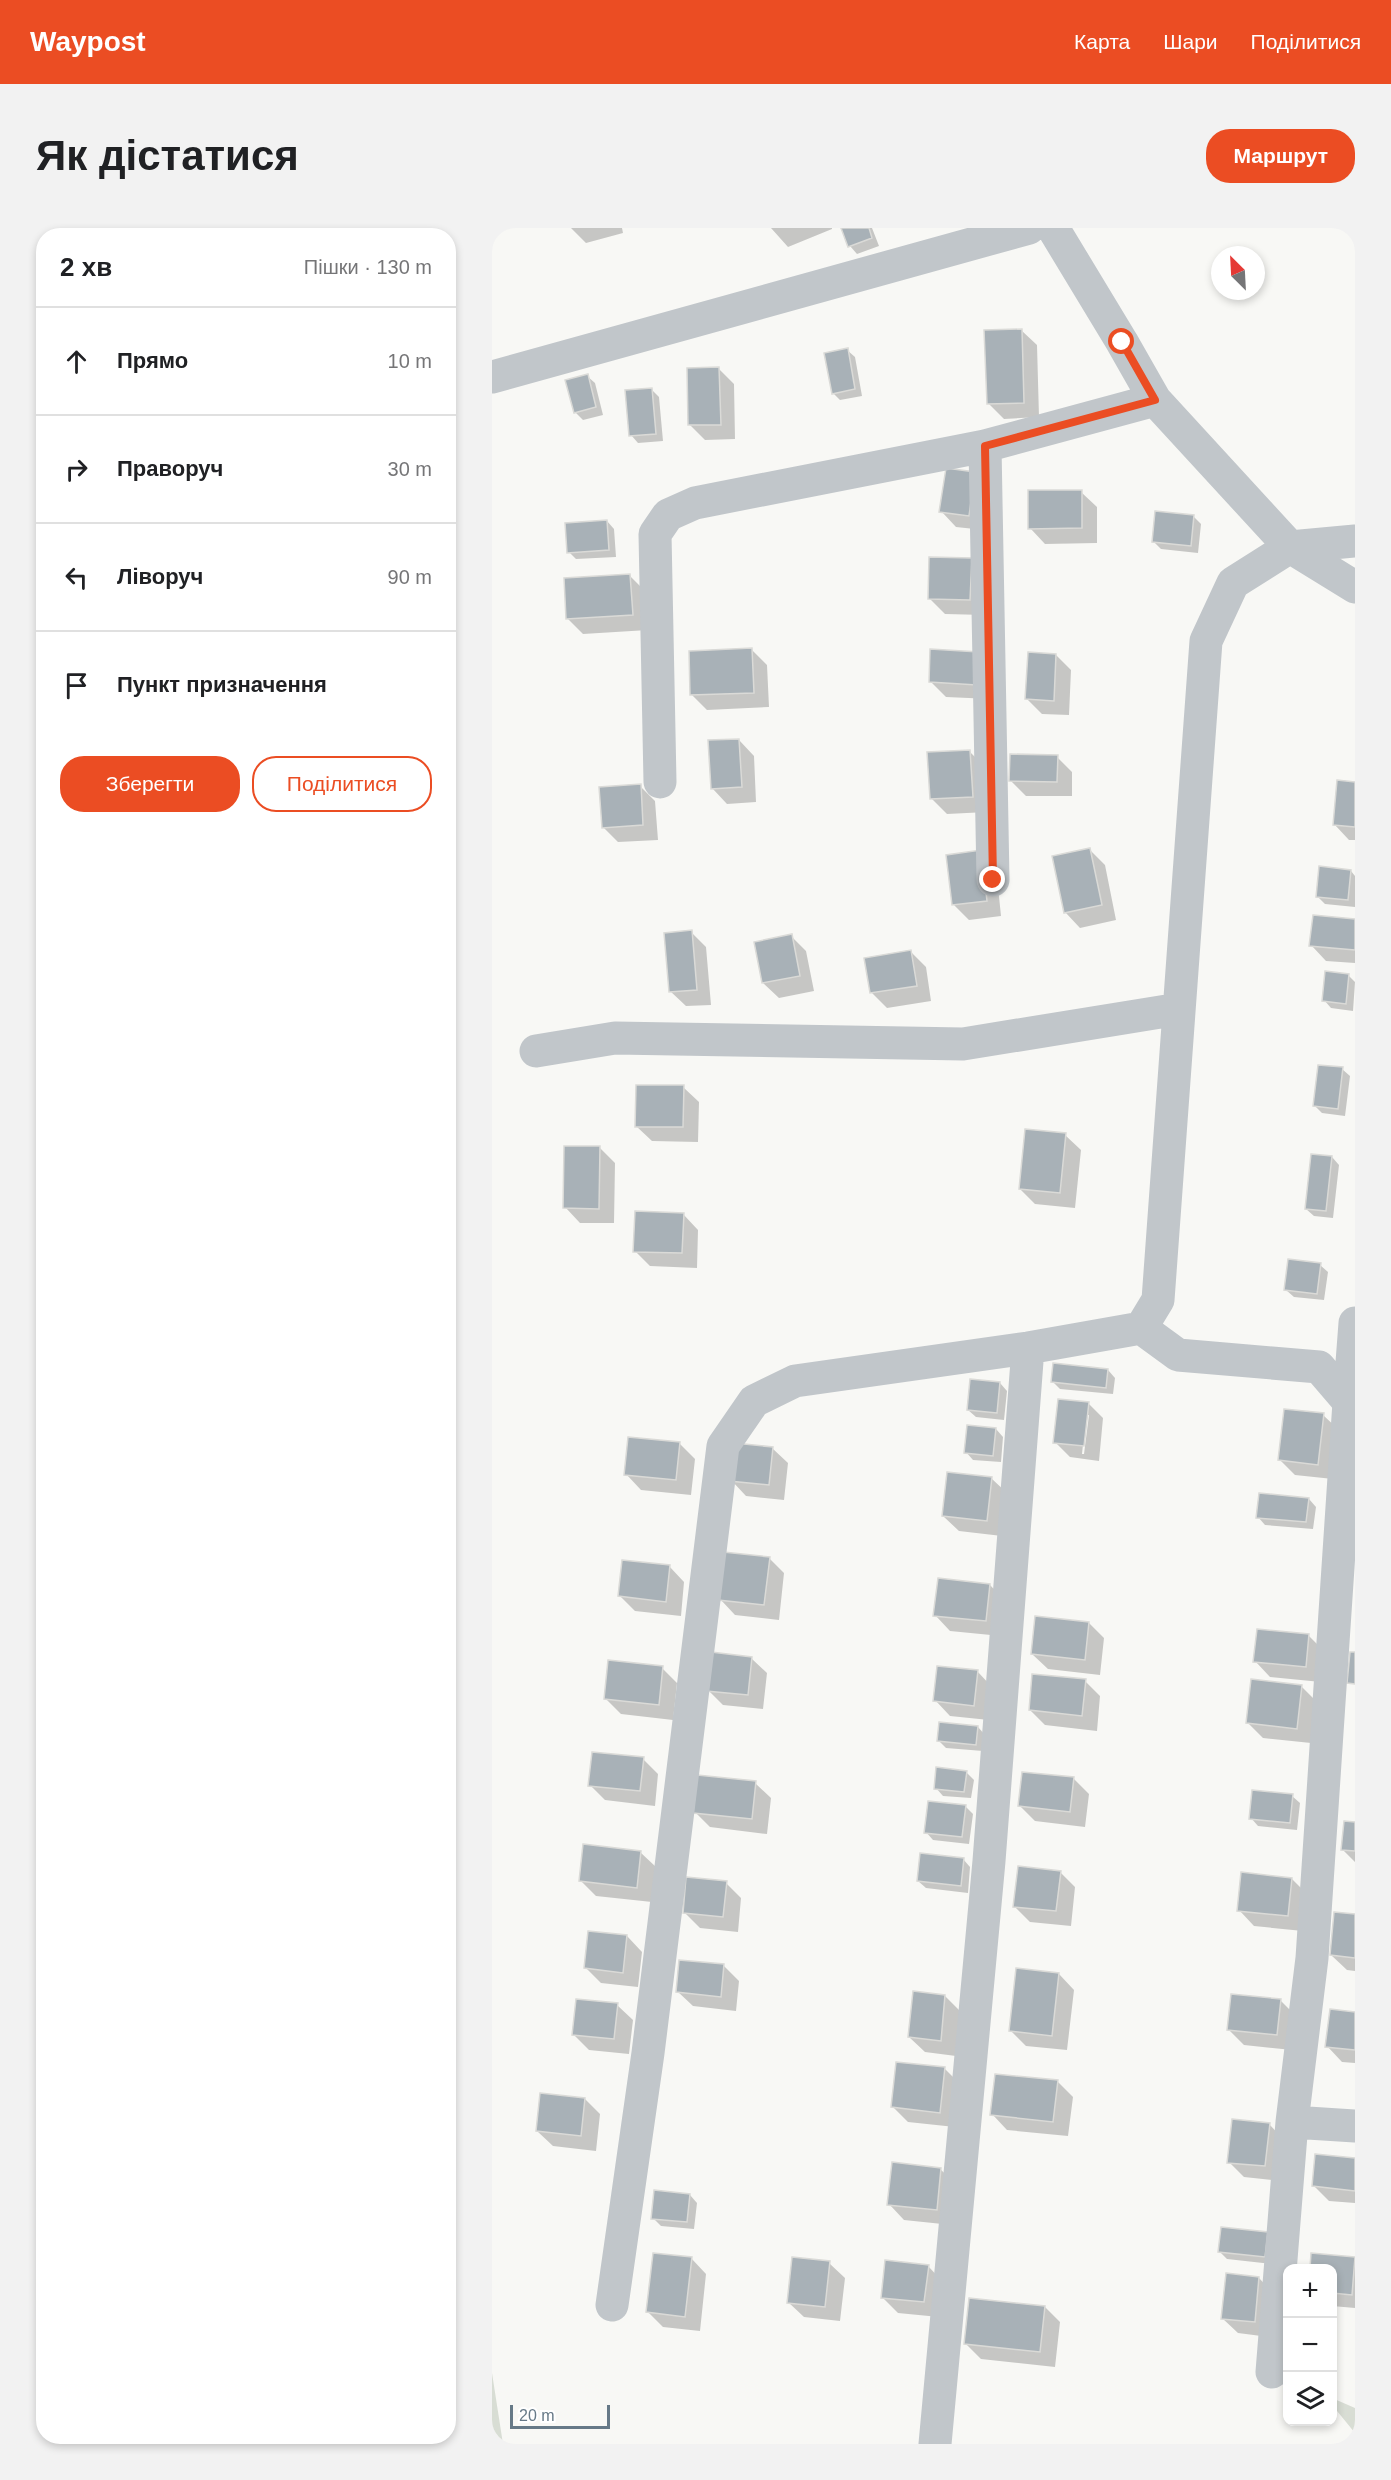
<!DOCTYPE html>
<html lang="uk">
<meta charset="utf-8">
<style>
:root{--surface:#fff;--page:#f2f2f2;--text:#202124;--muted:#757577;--line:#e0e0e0;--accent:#eb4d23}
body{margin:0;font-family:Arial,sans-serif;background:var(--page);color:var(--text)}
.controls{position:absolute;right:18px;bottom:18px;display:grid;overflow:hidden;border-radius:12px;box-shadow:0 3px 9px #0003}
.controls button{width:54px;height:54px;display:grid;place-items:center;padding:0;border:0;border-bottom:2px solid var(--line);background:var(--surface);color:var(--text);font:30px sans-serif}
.compass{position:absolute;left:719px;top:18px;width:54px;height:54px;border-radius:50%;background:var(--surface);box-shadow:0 3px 9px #0003;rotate:336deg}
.scale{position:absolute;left:18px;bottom:15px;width:100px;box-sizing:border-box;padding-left:6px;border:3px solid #667987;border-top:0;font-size:16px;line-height:21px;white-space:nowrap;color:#667987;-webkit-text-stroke:4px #fff;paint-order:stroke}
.stop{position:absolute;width:18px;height:18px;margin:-14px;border:4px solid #eb4d23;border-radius:50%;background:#fff}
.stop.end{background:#eb4d23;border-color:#fff;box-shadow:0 2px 6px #0008}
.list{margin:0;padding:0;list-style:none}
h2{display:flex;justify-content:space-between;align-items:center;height:78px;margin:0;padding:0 24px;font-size:26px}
h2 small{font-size:20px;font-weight:400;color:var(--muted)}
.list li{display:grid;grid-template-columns:39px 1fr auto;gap:18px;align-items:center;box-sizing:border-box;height:108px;padding:0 24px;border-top:2px solid var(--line)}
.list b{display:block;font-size:22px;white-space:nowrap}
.list em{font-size:20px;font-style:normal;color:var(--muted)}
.actions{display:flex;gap:12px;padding:18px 24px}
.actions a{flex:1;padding:14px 0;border:2px solid var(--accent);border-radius:24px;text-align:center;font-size:21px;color:var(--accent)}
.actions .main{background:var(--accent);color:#fff}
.icon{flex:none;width:33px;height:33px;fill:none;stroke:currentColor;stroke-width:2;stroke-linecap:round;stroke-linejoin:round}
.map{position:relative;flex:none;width:863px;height:2216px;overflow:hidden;border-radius:24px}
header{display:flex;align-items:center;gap:36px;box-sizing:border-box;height:84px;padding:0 30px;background:var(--accent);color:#fff}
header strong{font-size:28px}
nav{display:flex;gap:33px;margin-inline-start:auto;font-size:21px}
.intro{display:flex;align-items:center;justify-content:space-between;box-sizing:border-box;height:144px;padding:0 36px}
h1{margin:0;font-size:42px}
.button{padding:15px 27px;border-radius:24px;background:var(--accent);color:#fff;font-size:21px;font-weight:700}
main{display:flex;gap:36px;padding:0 36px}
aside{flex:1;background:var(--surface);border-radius:24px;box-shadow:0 3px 9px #0003}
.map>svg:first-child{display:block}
.green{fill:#d8ddd4}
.shadow{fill:#0003;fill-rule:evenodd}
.building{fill:#a8b1b7;stroke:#dadad7;stroke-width:1.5}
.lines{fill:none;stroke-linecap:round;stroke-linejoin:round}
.street{stroke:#c1c6ca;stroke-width:33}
.route{stroke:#eb4d23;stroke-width:8}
</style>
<header>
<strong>Waypost</strong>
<nav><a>Карта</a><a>Шари</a><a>Поділитися</a></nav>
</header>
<div class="intro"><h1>Як дістатися</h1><a class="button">Маршрут</a></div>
<main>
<aside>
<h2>2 хв<small>Пішки · 130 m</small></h2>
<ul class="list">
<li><svg class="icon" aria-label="ahead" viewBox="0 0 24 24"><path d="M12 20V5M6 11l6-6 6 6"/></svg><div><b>Прямо</b></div><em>10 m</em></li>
<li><svg class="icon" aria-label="right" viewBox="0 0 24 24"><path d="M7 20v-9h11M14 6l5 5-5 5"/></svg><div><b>Праворуч</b></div><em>30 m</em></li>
<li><svg class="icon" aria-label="left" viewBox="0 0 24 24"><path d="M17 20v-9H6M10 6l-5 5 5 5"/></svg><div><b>Ліворуч</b></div><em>90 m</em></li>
<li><svg class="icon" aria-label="arrive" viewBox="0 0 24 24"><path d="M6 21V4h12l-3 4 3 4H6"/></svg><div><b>Пункт призначення</b></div></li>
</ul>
<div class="actions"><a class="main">Зберегти</a><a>Поділитися</a></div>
</aside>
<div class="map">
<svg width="863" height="2216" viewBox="0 0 863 2216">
<rect width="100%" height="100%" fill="#f8f8f5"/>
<path class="green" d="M 0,2145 L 11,2216 L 0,2216 Z
M 840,2170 L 863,2180 L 863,2205 L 841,2178 Z"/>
<path class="shadow" d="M 79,0 L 130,0 L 131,5 L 94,15 Z
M 279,0 L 340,0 L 340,1 L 296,19 Z
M 351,0 L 380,0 L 387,18 L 365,26 L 358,18 Z
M 529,102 L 545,117 L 547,189 L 512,191 L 496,175 Z
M 355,122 L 363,129 L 370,168 L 348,172 L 341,165 Z
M 227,141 L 242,156 L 243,211 L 213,212 L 197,196 Z
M 95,148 L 103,155 L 111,187 L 91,192 L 83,184 Z
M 159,161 L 167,169 L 171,213 L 146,215 L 139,207 Z
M 455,242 L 492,302 L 464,299 L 449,283 Z
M 589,264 L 605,279 L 605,315 L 553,316 L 538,300 Z
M 701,288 L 709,296 L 706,325 L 669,321 L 662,314 Z
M 115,293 L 122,301 L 124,329 L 84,331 L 77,324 Z
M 479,332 L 493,387 L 453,386 L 437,370 Z
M 138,348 L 153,363 L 156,402 L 91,406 L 75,390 Z
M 260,422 L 275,437 L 277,479 L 215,482 L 200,467 Z
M 440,423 L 499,471 L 454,469 L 438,453 Z
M 564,427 L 579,442 L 577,487 L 550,486 L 535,471 Z
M 247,512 L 262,528 L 264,574 L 235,576 L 220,560 Z
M 477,523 L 493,539 L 495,584 L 455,586 L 439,570 Z
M 565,529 L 580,544 L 580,568 L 534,568 L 519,553 Z
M 863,556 L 863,612 L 857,612 L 842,596 Z
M 148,558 L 163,573 L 166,612 L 126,614 L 111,599 Z
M 598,622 L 613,637 L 624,692 L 588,700 L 573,684 Z
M 504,639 L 509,688 L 477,692 L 462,677 Z
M 859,643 L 863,648 L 863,679 L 833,676 L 826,669 Z
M 863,693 L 863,735 L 834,733 L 819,717 Z
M 199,704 L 214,719 L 219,777 L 194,778 L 178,763 Z
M 299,708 L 314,723 L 322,763 L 287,770 L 271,755 Z
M 419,724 L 434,739 L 439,773 L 395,780 L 379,764 Z
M 856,747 L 863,754 L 861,783 L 839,780 L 832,772 Z
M 850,841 L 858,848 L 853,888 L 830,885 L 823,878 Z
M 191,859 L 207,874 L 206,914 L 160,913 L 144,898 Z
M 573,907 L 589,922 L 583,980 L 543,976 L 528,961 Z
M 108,920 L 123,935 L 122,995 L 88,995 L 73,979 Z
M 840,929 L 847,937 L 841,990 L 822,988 L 814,981 Z
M 191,986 L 206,1002 L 205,1040 L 158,1038 L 143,1023 Z
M 828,1037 L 836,1044 L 832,1072 L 802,1069 L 794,1062 Z
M 616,1142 L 623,1150 L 621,1166 L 568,1161 L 560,1153 Z
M 508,1155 L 515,1163 L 512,1192 L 484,1189 L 476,1182 Z
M 596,1175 L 611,1190 L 607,1233 L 578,1229 L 563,1214 ZM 594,1187 L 597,1187 L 592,1226 L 590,1226 Z
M 831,1187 L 847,1202 L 841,1251 L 803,1247 L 788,1232 Z
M 504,1201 L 511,1209 L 509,1234 L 481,1232 L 474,1224 Z
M 187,1215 L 203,1231 L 199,1267 L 149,1262 L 134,1246 Z
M 280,1220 L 296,1235 L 292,1272 L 254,1268 L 239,1252 Z
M 499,1250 L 515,1265 L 510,1308 L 467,1303 L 451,1288 Z
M 817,1271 L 824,1279 L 821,1301 L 773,1297 L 766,1289 Z
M 277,1330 L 292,1345 L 287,1392 L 243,1387 L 228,1371 Z
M 177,1338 L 192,1354 L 189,1388 L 143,1383 L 128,1368 Z
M 498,1357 L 513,1373 L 509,1408 L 458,1403 L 443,1387 Z
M 597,1395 L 612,1410 L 608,1447 L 556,1441 L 540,1426 Z
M 817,1408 L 832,1423 L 829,1454 L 778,1449 L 763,1433 Z
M 259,1430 L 275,1445 L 271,1481 L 231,1477 L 216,1462 Z
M 170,1440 L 185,1455 L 181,1492 L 129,1486 L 114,1471 Z
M 485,1443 L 500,1459 L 497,1492 L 458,1488 L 443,1472 Z
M 593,1453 L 608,1468 L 605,1503 L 553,1497 L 538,1482 Z
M 809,1458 L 824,1473 L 819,1515 L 771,1510 L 756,1495 Z
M 486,1499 L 493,1507 L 491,1523 L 454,1520 L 446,1512 Z
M 151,1531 L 166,1546 L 163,1578 L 113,1572 L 98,1557 Z
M 474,1544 L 482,1552 L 479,1570 L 451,1568 L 444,1560 Z
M 582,1551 L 597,1566 L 593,1599 L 543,1593 L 528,1578 Z
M 263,1555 L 279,1570 L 275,1606 L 218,1599 L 203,1584 Z
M 800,1568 L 808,1575 L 805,1602 L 766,1598 L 759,1590 Z
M 473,1578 L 481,1586 L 477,1616 L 441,1612 L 434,1604 Z
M 863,1595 L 863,1634 L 850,1621 Z
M 148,1624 L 164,1639 L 160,1674 L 104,1668 L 89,1653 Z
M 471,1631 L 478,1639 L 476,1665 L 434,1660 L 426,1653 Z
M 568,1644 L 583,1659 L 579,1698 L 538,1694 L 523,1679 Z
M 800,1651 L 815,1666 L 811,1703 L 762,1698 L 747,1682 Z
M 234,1655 L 249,1670 L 246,1704 L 208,1700 L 192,1684 Z
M 863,1688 L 863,1743 L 855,1742 L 839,1727 Z
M 135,1708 L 150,1724 L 146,1759 L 109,1755 L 94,1740 Z
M 232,1738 L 247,1753 L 244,1783 L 201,1778 L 185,1763 Z
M 567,1746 L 582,1762 L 575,1822 L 534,1818 L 518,1802 Z
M 453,1768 L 468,1783 L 464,1828 L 433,1824 L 417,1809 Z
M 788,1772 L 804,1788 L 800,1822 L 752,1817 L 736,1801 Z
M 125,1777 L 141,1792 L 137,1826 L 97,1822 L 81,1806 Z
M 863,1785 L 863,1835 L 850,1834 L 835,1818 Z
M 452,1840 L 468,1856 L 463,1899 L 416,1894 L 401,1879 Z
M 565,1853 L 581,1869 L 576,1908 L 515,1902 L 500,1886 Z
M 93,1871 L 108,1886 L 104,1923 L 61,1918 L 45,1903 Z
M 777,1896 L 792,1912 L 788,1953 L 752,1949 L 737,1934 Z
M 863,1931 L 863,1975 L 837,1973 L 821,1957 Z
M 448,1941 L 464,1956 L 460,1997 L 412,1992 L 397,1976 Z
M 198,1967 L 205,1975 L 202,2001 L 169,1998 L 161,1990 Z
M 775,2005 L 780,2036 L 735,2031 L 728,2024 Z
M 821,2026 L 863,2031 L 863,2080 L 840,2078 L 840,2040 L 819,2040 Z
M 199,2030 L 214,2046 L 208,2103 L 171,2099 L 156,2084 Z
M 337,2035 L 353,2050 L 348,2093 L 312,2089 L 296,2074 Z
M 436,2038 L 451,2054 L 447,2089 L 406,2085 L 390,2069 Z
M 767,2050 L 782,2066 L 777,2109 L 746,2105 L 730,2090 Z
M 553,2079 L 568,2094 L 563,2139 L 489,2131 L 474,2116 Z"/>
<path class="building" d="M 349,0 L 377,0 L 380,10 L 356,19 Z
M 530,101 L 532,175 L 495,176 L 492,102 Z
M 356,120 L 363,161 L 340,166 L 332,125 Z
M 227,139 L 229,197 L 196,197 L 195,140 Z
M 96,146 L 104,179 L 82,185 L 73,152 Z
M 160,160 L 164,206 L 137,208 L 133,162 Z
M 454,240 L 483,244 L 477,288 L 447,284 Z
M 536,262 L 590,262 L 590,300 L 536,301 Z
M 663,283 L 702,287 L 699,318 L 660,314 Z
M 115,292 L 117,322 L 75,325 L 73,295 Z
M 437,329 L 480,330 L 478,372 L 436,371 Z
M 138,346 L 141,387 L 74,391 L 72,350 Z
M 260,420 L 262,465 L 198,467 L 197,423 Z
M 438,421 L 487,424 L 485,457 L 437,454 Z
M 536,424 L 564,426 L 562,473 L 533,471 Z
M 247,511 L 250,559 L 219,561 L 216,512 Z
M 478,522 L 481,569 L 438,571 L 435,524 Z
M 518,526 L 566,527 L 565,554 L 517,553 Z
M 845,552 L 863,554 L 863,599 L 841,597 Z
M 149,556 L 151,597 L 110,600 L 107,559 Z
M 598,620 L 610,677 L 572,685 L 560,628 Z
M 489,622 L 495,673 L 460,677 L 454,627 Z
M 827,638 L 859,642 L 856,672 L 824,669 Z
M 821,687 L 863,691 L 863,722 L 817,718 Z
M 200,702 L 205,762 L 177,764 L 172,705 Z
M 300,706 L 308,748 L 270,755 L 262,714 Z
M 419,722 L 425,758 L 378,765 L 372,730 Z
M 833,743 L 857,746 L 854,776 L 830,773 Z
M 826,837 L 851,839 L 846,881 L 821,878 Z
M 144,857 L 192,857 L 191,899 L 143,899 Z
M 533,901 L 574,905 L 568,965 L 527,961 Z
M 72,918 L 108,918 L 107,981 L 71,980 Z
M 819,926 L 840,928 L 834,983 L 813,981 Z
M 143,983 L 192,985 L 190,1025 L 141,1024 Z
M 796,1031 L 829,1035 L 825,1066 L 792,1062 Z
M 561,1135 L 616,1141 L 614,1160 L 559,1154 Z
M 478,1151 L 508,1154 L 505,1185 L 475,1182 Z
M 566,1171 L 597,1174 L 592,1218 L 561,1215 Z
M 792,1181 L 832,1185 L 826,1237 L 786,1232 Z
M 475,1197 L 504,1200 L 501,1228 L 472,1225 Z
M 136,1209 L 188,1214 L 184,1252 L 132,1247 Z
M 242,1215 L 281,1219 L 277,1257 L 237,1253 Z
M 455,1244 L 500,1249 L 495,1293 L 450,1288 Z
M 767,1265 L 817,1270 L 814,1294 L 764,1290 Z
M 231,1324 L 278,1329 L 272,1377 L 226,1372 Z
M 130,1332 L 178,1337 L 174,1374 L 126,1368 Z
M 446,1350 L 498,1356 L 494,1393 L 441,1388 Z
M 543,1388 L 597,1394 L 593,1432 L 539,1426 Z
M 765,1401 L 817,1406 L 814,1439 L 761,1434 Z
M 219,1424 L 260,1429 L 256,1467 L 214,1463 Z
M 858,1424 L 863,1424 L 863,1456 L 855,1455 Z
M 116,1432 L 171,1438 L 167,1477 L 112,1471 Z
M 445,1438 L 486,1442 L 482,1478 L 441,1473 Z
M 540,1446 L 594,1451 L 590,1488 L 537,1482 Z
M 759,1451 L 810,1457 L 805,1501 L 754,1495 Z
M 447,1494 L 486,1498 L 484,1517 L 445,1513 Z
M 100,1524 L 152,1529 L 148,1563 L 96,1558 Z
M 444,1539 L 475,1543 L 472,1564 L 442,1561 Z
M 530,1544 L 582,1549 L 578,1584 L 526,1578 Z
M 205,1547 L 264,1553 L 260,1591 L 201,1585 Z
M 760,1562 L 801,1566 L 798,1595 L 757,1591 Z
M 436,1573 L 474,1577 L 470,1609 L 432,1605 Z
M 852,1593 L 863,1594 L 863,1623 L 849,1622 Z
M 91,1616 L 149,1623 L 145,1660 L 87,1653 Z
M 428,1625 L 472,1630 L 469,1658 L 425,1653 Z
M 526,1638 L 569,1643 L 564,1683 L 521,1679 Z
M 749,1644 L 800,1650 L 796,1688 L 745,1683 Z
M 194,1649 L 235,1653 L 231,1689 L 191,1685 Z
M 842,1684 L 863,1686 L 863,1730 L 838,1727 Z
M 96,1703 L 135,1707 L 131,1745 L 92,1740 Z
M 187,1732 L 232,1736 L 229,1769 L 184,1764 Z
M 524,1740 L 567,1745 L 560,1808 L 517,1803 Z
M 421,1763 L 453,1767 L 449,1813 L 416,1809 Z
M 739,1766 L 789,1771 L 785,1807 L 735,1802 Z
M 84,1771 L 126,1775 L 122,1811 L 80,1807 Z
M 838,1781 L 863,1784 L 863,1822 L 833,1819 Z
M 404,1834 L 453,1839 L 448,1885 L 399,1879 Z
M 503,1846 L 566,1852 L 561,1894 L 498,1887 Z
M 48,1865 L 93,1870 L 89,1908 L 44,1903 Z
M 740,1891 L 778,1895 L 773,1938 L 735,1935 Z
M 823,1926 L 863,1930 L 863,1963 L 820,1958 Z
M 400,1934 L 449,1940 L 445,1982 L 395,1977 Z
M 162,1962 L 198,1966 L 195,1994 L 159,1991 Z
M 729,1999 L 776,2004 L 773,2029 L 726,2024 Z
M 161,2025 L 200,2029 L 193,2089 L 154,2084 Z
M 819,2025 L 863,2029 L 860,2067 L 840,2065 L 840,2040 L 818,2040 Z
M 300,2029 L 338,2033 L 333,2079 L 295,2075 Z
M 393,2032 L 437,2037 L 432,2074 L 389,2070 Z
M 734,2045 L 767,2049 L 763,2094 L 729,2091 Z
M 477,2070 L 553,2078 L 548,2124 L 472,2116 Z"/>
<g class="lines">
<path class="street" d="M 561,0 L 630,114 L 663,172 L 798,319 L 863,359
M 0,149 L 537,0
M 493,218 L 501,652
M 168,554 L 163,306 L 176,287 L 203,275 L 493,218 L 663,172
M 44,823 L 123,810 L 471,816 L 687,781
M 649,1100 L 686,1127 L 827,1139 L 857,1174 L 820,1730 L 800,1894 L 780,2144
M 857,1174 L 863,1095
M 800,1894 L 863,1898
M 120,2077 L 156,1825 L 231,1218 L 262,1173 L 303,1153 L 536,1120 L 649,1100 L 666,1072 L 714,413 L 741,355 L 798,319 L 863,313
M 443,2216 L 497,1633 L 536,1120"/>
</g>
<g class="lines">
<path class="route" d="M 501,652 L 493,218 L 663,172 L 630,114"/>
</g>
</svg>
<div class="controls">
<button>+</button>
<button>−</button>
<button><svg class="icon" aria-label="layers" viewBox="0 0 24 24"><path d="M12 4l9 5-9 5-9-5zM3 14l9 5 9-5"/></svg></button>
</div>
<svg class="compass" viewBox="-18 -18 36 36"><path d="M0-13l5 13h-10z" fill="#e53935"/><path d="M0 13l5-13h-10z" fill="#757577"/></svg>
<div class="scale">20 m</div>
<div class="stop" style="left:630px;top:114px"></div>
<div class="stop end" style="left:501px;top:652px"></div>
</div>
</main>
